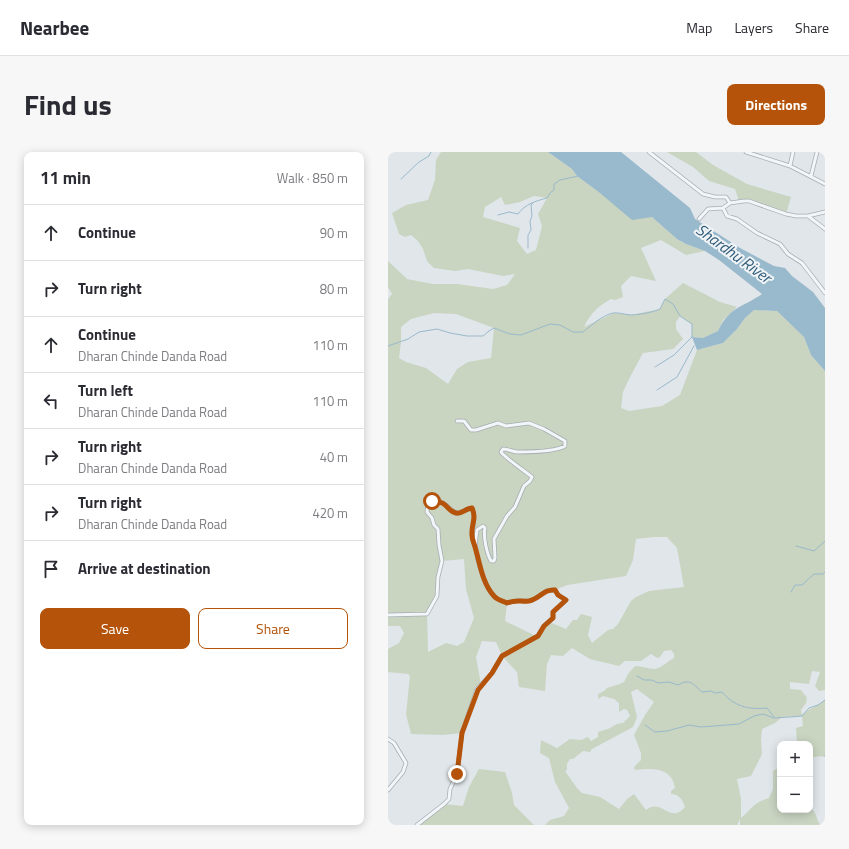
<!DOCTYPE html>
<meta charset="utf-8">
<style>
:root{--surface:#fff;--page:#f7f7f7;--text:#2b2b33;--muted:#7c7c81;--line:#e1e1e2;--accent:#b45309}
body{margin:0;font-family:"Titillium Web",sans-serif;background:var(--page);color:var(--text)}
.controls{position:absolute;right:12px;bottom:12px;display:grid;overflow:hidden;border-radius:8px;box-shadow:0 2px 10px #0003}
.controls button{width:36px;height:36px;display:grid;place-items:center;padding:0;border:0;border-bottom:1px solid var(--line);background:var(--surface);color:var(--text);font:20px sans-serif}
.stop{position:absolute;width:12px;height:12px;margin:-9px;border:3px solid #b45309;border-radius:50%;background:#fff}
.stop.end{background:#b45309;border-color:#fff;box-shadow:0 1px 4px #0008}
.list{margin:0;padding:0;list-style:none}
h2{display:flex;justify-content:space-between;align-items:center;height:52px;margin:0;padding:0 16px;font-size:17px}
h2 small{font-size:13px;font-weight:400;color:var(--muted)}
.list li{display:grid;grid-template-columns:26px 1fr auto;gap:12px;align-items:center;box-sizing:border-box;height:56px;padding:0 16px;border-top:1px solid var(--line)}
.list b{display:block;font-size:15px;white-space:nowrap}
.list p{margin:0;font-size:13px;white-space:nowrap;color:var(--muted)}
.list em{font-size:13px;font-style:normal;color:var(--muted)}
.actions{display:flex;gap:8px;padding:12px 16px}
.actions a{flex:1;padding:9px 0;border:1px solid var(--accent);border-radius:8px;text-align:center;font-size:14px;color:var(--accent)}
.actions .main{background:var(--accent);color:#fff}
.icon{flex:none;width:22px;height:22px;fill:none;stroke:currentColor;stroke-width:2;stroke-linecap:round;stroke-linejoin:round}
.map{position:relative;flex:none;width:437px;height:673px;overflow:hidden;border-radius:8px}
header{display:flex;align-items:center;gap:24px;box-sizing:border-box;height:56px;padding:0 20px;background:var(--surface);border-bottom:1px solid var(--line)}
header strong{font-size:19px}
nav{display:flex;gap:22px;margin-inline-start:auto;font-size:14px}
.intro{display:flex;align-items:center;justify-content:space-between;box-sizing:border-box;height:96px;padding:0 24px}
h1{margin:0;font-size:28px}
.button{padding:10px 18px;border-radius:8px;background:var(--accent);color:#fff;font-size:14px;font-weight:700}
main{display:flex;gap:24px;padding:0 24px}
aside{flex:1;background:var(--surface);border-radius:8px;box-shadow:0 2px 10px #0003}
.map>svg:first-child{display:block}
.green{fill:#c9d4c1;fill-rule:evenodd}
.water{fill:#99b9cc}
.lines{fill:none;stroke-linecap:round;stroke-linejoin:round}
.stream{stroke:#99b9cc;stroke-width:1}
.street-casing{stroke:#a5adb5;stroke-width:4.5}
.street{stroke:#f3f6f8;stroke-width:3}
.route{stroke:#b45309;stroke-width:5}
.labels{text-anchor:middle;stroke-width:4;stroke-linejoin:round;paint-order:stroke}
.water-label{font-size:16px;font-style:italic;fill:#2f5b79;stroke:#f0f4f7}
</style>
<header>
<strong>Nearbee</strong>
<nav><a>Map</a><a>Layers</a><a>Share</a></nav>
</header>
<div class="intro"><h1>Find us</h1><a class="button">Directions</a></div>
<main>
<aside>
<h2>11 min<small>Walk · 850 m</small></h2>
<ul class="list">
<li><svg class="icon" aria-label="ahead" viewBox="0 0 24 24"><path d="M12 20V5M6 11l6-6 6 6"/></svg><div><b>Continue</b></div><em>90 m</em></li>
<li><svg class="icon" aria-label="right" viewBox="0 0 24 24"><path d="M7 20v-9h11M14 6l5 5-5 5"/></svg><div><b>Turn right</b></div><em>80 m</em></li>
<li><svg class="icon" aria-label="ahead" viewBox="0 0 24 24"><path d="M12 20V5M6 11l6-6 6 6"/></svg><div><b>Continue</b><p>Dharan Chinde Danda Road</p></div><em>110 m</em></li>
<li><svg class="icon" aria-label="left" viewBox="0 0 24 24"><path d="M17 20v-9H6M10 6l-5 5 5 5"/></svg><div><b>Turn left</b><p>Dharan Chinde Danda Road</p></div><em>110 m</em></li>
<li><svg class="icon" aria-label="right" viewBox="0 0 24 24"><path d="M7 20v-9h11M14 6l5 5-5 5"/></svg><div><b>Turn right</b><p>Dharan Chinde Danda Road</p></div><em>40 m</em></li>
<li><svg class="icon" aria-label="right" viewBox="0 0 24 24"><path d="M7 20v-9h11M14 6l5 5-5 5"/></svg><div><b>Turn right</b><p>Dharan Chinde Danda Road</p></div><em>420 m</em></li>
<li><svg class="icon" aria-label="arrive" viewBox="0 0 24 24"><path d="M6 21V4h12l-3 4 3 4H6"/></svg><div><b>Arrive at destination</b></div></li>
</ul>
<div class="actions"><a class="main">Save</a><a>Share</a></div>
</aside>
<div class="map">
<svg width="437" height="673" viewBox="0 0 437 673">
<rect width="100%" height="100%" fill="#e0e6ea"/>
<path class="green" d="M 53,0 L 160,0 L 184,17 L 189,24 L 212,41 L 264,65 L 289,87 L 298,92 L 317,99 L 298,103 L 273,88 L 253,96 L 268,129 L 243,124 L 233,134 L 235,145 L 227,148 L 223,147 C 210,154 202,162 196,175 L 226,161 L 243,163 L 272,157 L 277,147 L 295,131 L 332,150 L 349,155 L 335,168 L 330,179 L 315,186 L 304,185 L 304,172 L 292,164 L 288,170 L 288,177 L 295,187 L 285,197 L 255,201 L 242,225 L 235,240 L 233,256 L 241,259 L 274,254 L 292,243 L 309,198 L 335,191 L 349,177 L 357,166 L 366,158 L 389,159 L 416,185 L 423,203 L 437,219 L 437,538 L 431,539 L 427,534 L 432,520 L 424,519 L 421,532 L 402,530 L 402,537 L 413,538 L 419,546 L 418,551 L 413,558 L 414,563 C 422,556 429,554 437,548 L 437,604 L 426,605 L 422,608 L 422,592 L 409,592 L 408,576 L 415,574 L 414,564 L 394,565 L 387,571 L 374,577 L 373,588 L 374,602 L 363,624 L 349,627 L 353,647 L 353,666 C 365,656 364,651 381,646 L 385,637 L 385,619 L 392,615 L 392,658 L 422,658 L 422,656 C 431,662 427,668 433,673 L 352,673 L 352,667 L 349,673 L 157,673 L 162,668 L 176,664 L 181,656 L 167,630 L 161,606 L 152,601 L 153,588 L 169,596 L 182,587 L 193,588 L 200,585 L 203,589 L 210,585 L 210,580 L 220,577 L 229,572 L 235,571 L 242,564 L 239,558 L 236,557 L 231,560 L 231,551 L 226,547 L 215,544 L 210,547 L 210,542 L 216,539 L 219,536 L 232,532 L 236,530 L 240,522 L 247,514 C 253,514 261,517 267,517 C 274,516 280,509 286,506 L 286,502 L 283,498 L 276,499 L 272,505 L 269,506 L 263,502 L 253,509 L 237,509 L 231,514 L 202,507 L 184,496 L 175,504 L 163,503 L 159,512 L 157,539 L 131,535 L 129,520 L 114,504 L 108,490 L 94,489 L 88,505 L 93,533 L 89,538 L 74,581 L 55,583 L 23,582 L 18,562 L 22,524 L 20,522 L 0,520 L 0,522 L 0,497 L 11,491 L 16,481 L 12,474 L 0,474 L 0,147 L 4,142 L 0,135 L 0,109 L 19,127 L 45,132 L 69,132 L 105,137 L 119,133 L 127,122 L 115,124 L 80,117 L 67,119 L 46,116 L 39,109 L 35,97 L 30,89 L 23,83 L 17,85 L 11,82 L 4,61 L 18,53 L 40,48 L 47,28 L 48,8 ZM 146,44 L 159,46 L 150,62 L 154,74 L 148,98 L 139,102 L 129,89 L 132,76 L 95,65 L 97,55 L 113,45 L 117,53 L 132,50 ZM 46,161 L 68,162 L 106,176 L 103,206 L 80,210 L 69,217 L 60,232 L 38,216 L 18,210 L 11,206 L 13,190 L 13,175 L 23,167 ZM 266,385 L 279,385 L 289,396 L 296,435 L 261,439 L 248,445 L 243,449 L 230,472 L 225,477 L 220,478 L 204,491 L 200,483 L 204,465 L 193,462 L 189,468 L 185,468 L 178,477 L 161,470 L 148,484 L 117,469 L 119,451 L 145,448 L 161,438 L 167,438 L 179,433 L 238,424 L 245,408 L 248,387 ZM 76,407 L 78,437 L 86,466 L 76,490 L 69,494 L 58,491 L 40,500 L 39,462 L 49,444 L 54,409 ZM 249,537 L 266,550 L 257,563 L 246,583 L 253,601 L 253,608 L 246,615 L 247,618 C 264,616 284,615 287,636 L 283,639 L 283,642 C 291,642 295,648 297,655 C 282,673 274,645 258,658 L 246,642 L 239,647 L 231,657 L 212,645 L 194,641 L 189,636 L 177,619 L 179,618 L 179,612 L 182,607 L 185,607 L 195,599 L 202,600 L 204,597 L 245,575 L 249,565 L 243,540 Z
M 279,0 L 308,0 L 325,13 L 359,32 L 403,45 L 398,62 L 361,49 L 351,49 L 347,37 L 321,29 L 305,15 Z
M 91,617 L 117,620 L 124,641 L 126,653 L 146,673 L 29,673 L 56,652 L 75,654 L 81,635 Z"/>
<path class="water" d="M 160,0 L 233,0 L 302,56 L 307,67 L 352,96 L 386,114 L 397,116 L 404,124 L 425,140 L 437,156 L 437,219 L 423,203 L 416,185 L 389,159 L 366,158 L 357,166 L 349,177 L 335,191 L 309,198 L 304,185 L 315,186 L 330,179 C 342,154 354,156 374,142 L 331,108 L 317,99 L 298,92 L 289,87 L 264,65 L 244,68 L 212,41 L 189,24 L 184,17 Z"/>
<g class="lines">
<path class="stream" d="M 13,27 L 31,10 L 41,4 L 43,0
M 110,63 L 121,60 L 130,62 C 137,52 148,49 159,46 L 163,40 L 166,38 L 166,32 L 172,28 L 190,24
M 140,96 L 140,83 L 143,78 L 142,69 L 144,64 L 143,53 L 145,51
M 0,194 L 20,187 L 31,180 L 49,177 L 62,181 L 79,184 L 95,184 L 101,179 L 106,176 L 122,182 L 133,183 L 162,172 L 172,173 L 185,180 L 195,180 C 204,173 213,164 225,161 C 231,160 237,163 244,163 C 253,162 263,161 272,157 L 277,147 L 285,152 L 292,164 L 304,172 L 304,185
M 267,215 L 286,203 L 304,185
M 269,238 L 289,225 L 306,194
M 408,394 L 426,399 L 437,389
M 403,440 L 407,433 L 414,433 L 426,422 L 435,422 L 437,420
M 249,524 L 256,528 L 264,528 L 270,531 L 281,530 L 290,533 C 302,526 305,532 314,540 L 323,539 L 327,541 L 334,540 C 346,554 360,558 379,556 L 386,565
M 257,573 L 267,580 L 279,579 L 301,573 L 313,575 L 351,572 L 366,564 L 375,562 L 386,566 L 402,565 L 414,564 L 421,556 L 430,553 L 437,548
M 436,604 L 437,604"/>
<g class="street-casing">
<path id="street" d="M 261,0 L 315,42 L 327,45 L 338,45 L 342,51
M 358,0 L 402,14 L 437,32
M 402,14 L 405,0
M 423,24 L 429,0
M 335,56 L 339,64 L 349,67 L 369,81 L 392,92 L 400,102 L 414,111 L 437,141
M 420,64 L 437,77
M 311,67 L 320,57 L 335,56 L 342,51 L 356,49 L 361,49 L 398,62 L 408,64 L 420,64 L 437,60
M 0,463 L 39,462 L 49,444 L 50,425 L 54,409 L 51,393 L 50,377 L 46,373 L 44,366 L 39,360 L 40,351 C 54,344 58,355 68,361 C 74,361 77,356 84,356 C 90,370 80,380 87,394
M 0,587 L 6,591 L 18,611 L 15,620 L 0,638
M 29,673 L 56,652 L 61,647 L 62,637 L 69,622 L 74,581 L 89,537 L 104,521 L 114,504 L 150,484 L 156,474 L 165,466 L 165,460 L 178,448 L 170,443 L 167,438 C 157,437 153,444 144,448 C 136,451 130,446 119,451 C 116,449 111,448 108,446 C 98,440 89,408 88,397 C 87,391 88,384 89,378 L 95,374 L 97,376 C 95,385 99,402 103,409 L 106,409 L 107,406 L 106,387 L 119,364 L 127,355 L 136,334 L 142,329 L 144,325 C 138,320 115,304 113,300 L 115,297 C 120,297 125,300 130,300 C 142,300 167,300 177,294 L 177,289 L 156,277 L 141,271 L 118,274 L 110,271 L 88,278 L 83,278 L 76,269 L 69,269"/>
</g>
<use href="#street" class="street"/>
</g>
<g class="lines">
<path class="route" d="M 44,349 C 62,350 57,358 68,361 C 73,363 78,356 84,356 C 89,367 83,372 84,383 C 84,388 86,391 87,395 C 92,411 94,431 106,444 C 109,448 115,449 119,451 C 129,447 132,450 141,449 C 152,447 155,437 167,438 L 170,443 L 178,448 L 165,460 L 165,466 L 156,474 L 150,484 L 114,504 L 104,521 L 90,538 L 74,581 L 69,622"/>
</g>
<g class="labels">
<g class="water-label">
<text transform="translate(346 101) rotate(36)" y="6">Shardhu River</text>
</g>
</g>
</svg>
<div class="controls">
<button>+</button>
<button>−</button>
</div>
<div class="stop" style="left:44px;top:349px"></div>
<div class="stop end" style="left:69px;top:622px"></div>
</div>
</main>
